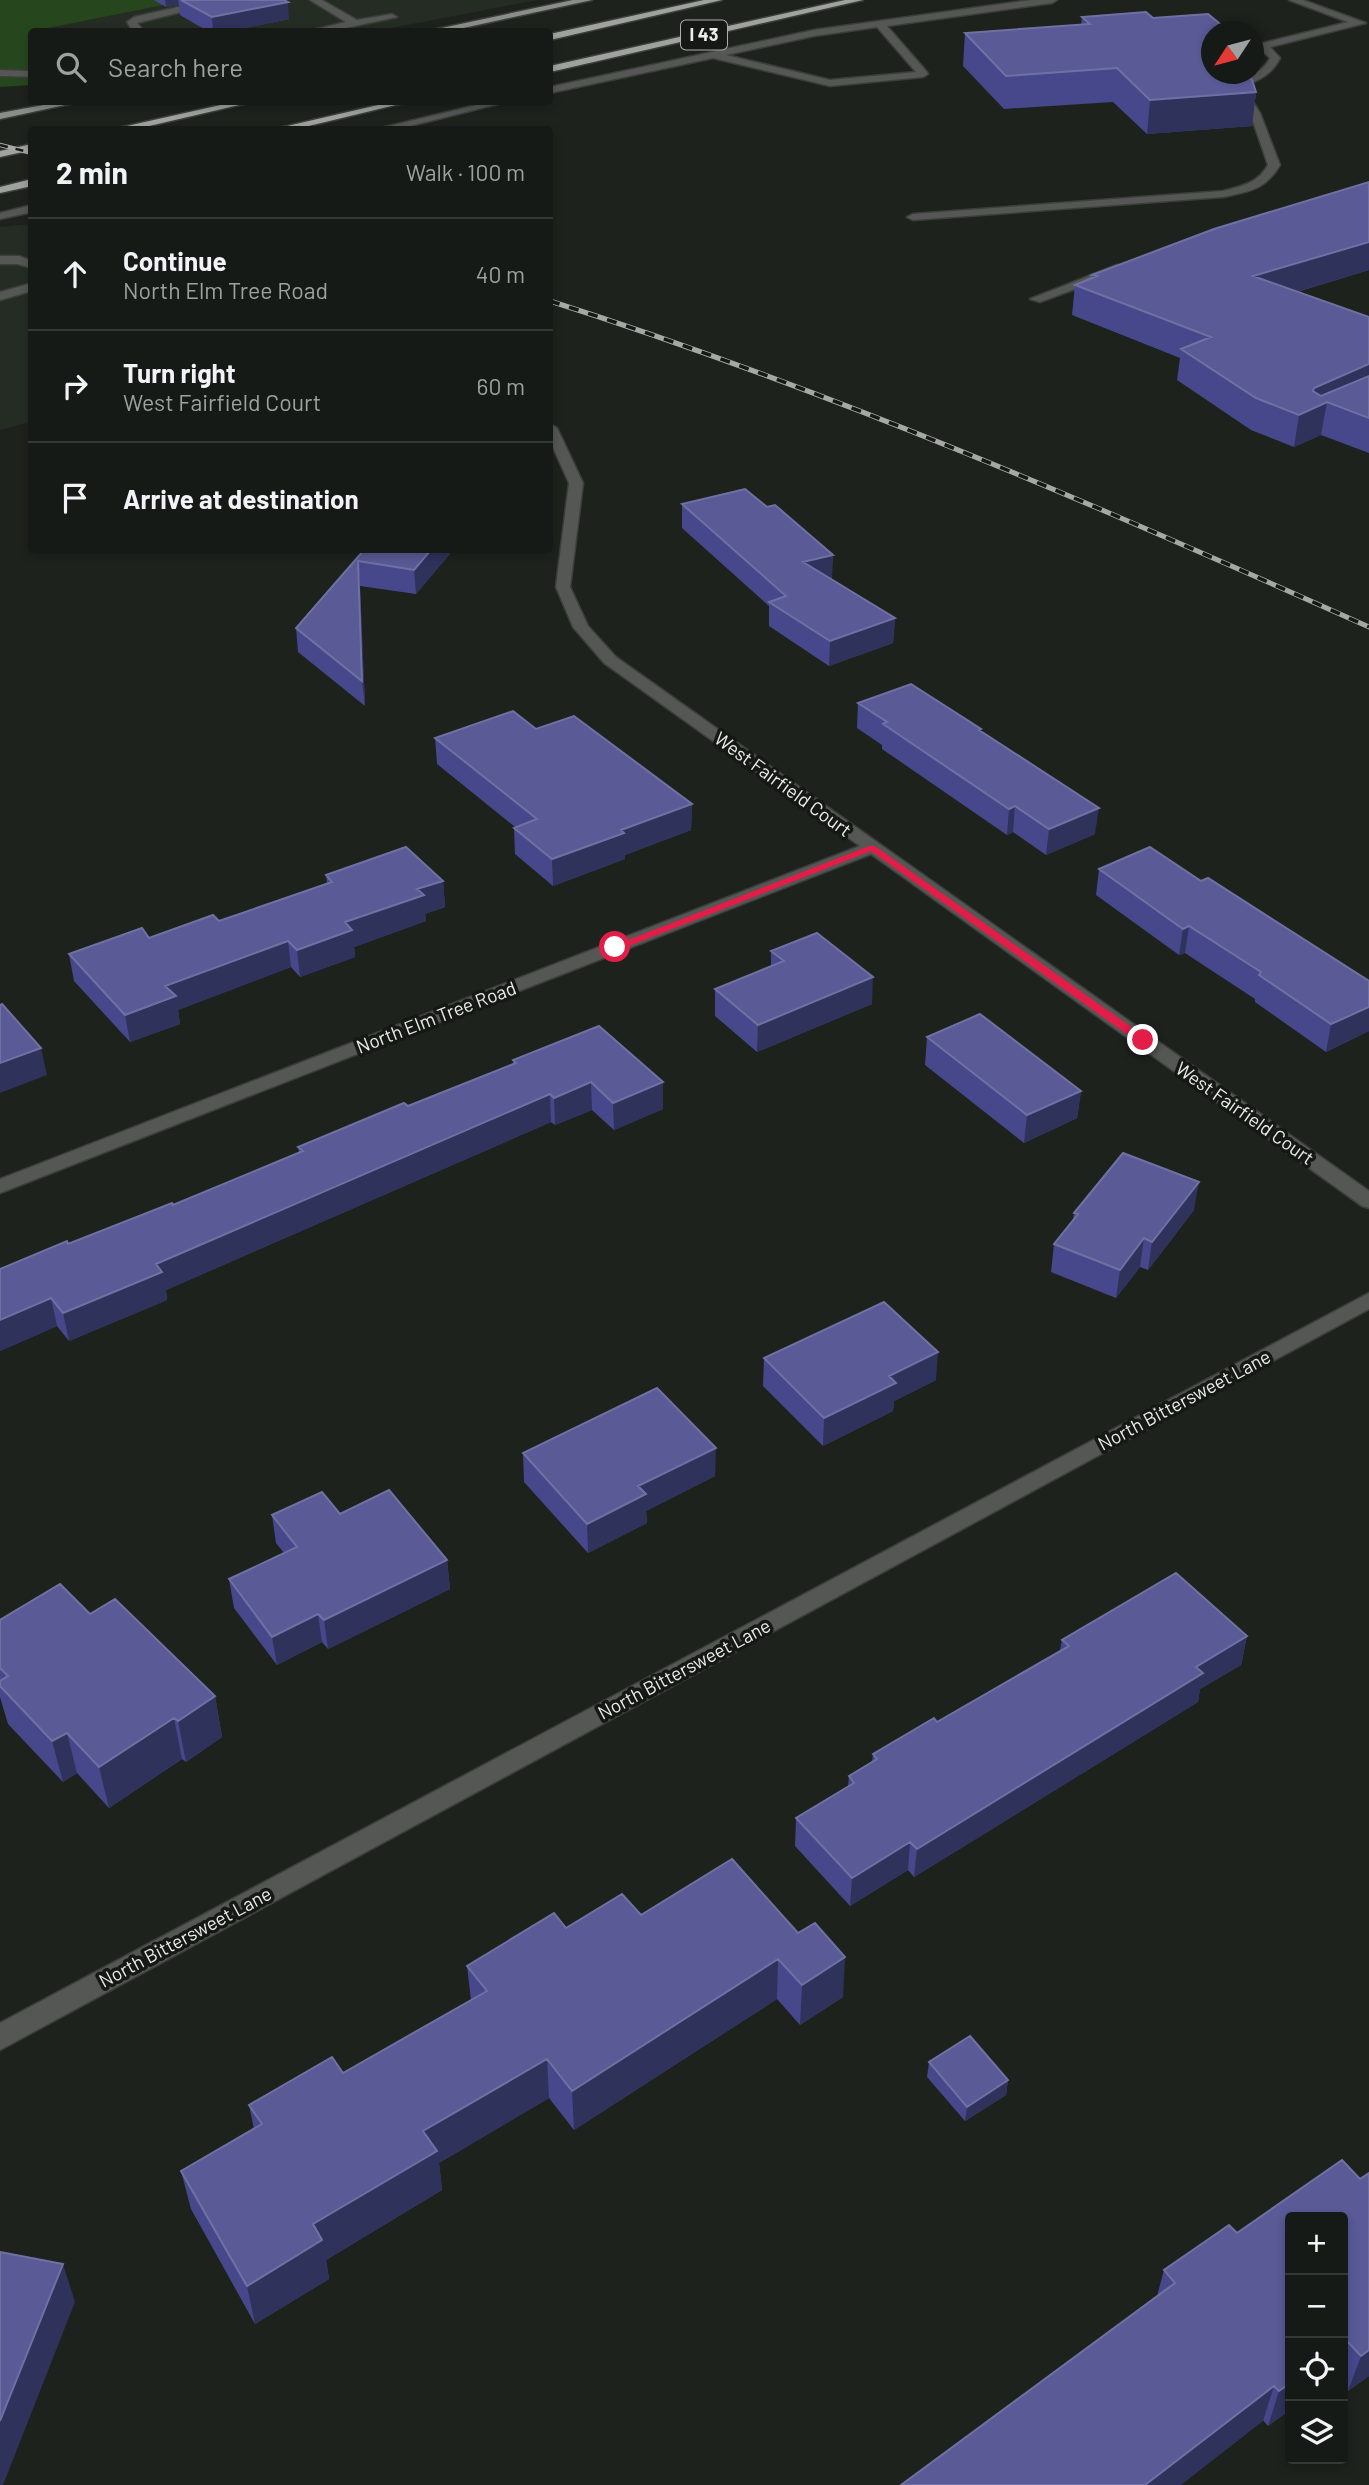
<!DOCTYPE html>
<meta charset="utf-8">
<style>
:root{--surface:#161a16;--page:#232723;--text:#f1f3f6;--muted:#9ea1a1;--line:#353835}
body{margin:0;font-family:Barlow,sans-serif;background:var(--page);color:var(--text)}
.controls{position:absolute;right:21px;bottom:21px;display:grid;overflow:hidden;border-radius:7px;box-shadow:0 4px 10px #0003}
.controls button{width:63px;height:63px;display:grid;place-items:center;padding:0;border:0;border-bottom:2px solid var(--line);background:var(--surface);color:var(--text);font:35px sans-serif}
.compass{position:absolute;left:1201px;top:21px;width:63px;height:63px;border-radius:50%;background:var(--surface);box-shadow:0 4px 10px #0003;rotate:234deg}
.stop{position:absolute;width:21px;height:21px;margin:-16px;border:5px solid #e11d48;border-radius:50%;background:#fff}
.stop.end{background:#e11d48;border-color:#fff;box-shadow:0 2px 7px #0008}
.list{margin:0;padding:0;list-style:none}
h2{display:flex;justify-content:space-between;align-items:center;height:91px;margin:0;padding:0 28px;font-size:30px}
h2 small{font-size:23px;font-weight:400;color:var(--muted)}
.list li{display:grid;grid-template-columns:46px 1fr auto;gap:21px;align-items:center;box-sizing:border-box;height:112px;padding:0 28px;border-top:2px solid var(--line)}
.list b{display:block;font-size:26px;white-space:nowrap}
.list p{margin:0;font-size:23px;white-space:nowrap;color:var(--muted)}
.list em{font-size:23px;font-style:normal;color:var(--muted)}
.icon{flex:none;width:38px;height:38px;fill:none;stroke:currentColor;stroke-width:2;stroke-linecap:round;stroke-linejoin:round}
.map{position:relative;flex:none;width:1369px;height:2485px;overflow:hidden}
.search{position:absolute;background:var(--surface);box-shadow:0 4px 10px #0003;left:28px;top:28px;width:525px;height:77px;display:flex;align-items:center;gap:18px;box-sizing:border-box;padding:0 24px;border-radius:7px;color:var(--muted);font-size:26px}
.panel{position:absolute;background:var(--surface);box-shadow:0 4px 10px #0003;left:28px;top:126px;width:525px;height:427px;border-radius:7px}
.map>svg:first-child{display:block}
.built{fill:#252c23}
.green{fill:#26471e}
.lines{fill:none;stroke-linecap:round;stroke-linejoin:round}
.minor-casing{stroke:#3b3e3a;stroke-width:3}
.major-casing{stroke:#3b3e3a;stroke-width:3}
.highway-casing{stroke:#3b3e3a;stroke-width:3}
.minor{fill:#555755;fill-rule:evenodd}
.major{fill:#8a8e89;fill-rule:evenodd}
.highway{fill:#9fa39d;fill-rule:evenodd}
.rail-far1-casing{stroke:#a5a9a4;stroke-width:4.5}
.rail-casing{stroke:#a5a9a4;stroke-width:5}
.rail-far1{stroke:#151814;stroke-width:2.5;stroke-dasharray:8;stroke-linecap:butt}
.rail{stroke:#151814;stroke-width:3.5;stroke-dasharray:10;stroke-linecap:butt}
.wall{fill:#47488c}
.shaded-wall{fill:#2f325b}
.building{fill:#595a96;stroke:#7071a3;stroke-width:2}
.route{fill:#e11d48}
.labels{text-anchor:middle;stroke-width:7;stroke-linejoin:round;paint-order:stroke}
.shield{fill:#151814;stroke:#aaada9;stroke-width:2}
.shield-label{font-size:18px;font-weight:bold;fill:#eaede9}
.street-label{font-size:19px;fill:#eaede9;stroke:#151814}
</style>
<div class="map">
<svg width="1369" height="2485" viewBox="0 0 1369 2485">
<rect width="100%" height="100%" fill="#1e221d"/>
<path class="built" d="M 189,0 L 537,0 L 376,31 L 52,32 L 41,29 Z
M 31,224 L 31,422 L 0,430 L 0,227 Z"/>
<path class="green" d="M 0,0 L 189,0 L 43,29 L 52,31 L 32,32 L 31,85 L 0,87 Z"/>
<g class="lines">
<g class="minor-casing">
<path id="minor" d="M 310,0 L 322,0 L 357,20 L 392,14 L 397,17 L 327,32 L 304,32 L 346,22 Z
M 1031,0 L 1057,0 L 1052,3 L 887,26 L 927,72 L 928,74 L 923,77 L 830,86 L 713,58 L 550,93 L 550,87 L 814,30 ZM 877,27 L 916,72 L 830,80 L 726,55 L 814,36 Z
M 1289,0 L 1303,0 L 1366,23 L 1270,47 L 1280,58 C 1272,74 1260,80 1243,86 L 1260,113 L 1280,165 C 1265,190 1250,191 1223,197 L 913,220 L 907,217 L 913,214 L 1223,191 C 1242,186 1258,183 1268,165 L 1250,113 L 1232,85 C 1245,76 1261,75 1270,58 L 1259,48 L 1259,44 L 1348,22 Z
M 191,4 L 194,5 L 194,9 L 137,23 L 145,32 L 133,32 L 127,22 L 134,17 Z
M 0,70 L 32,71 L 32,77 L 0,76 Z
M 489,102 L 506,102 L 394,130 L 373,130 Z
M 32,205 L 32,212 L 0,219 L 0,213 Z
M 0,256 L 19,256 L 32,261 L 32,268 L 17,264 L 0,264 Z
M 1117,265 L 1121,266 L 1121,272 L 1040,302 L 1030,299 Z
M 32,283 L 32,291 L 0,300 L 0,292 Z
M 550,424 L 557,428 L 583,483 L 570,587 L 588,626 L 616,657 L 1369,1191 L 1369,1208 L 1362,1206 L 871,854 L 0,1193 L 0,1179 L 860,846 L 604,663 L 573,627 L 556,587 L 569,483 L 550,441 Z
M 1369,1293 L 1369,1309 L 0,2050 L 0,2023 Z"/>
</g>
<g class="major-casing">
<path id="major" d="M 573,0 L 592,0 L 445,32 L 423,32 Z
M 60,102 L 79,102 L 0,119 L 0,113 Z"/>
</g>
<g class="highway-casing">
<path id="highway" d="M 704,0 L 722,0 L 550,40 L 550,34 Z
M 845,0 L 863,0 L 550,72 L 550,66 Z
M 234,102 L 252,102 L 132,130 L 109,130 Z
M 391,102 L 408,102 L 292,130 L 270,130 Z
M 32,144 L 32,150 L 0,157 L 0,151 Z
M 32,179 L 32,186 L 0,193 L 0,187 Z"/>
</g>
<use href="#minor" class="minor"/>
<use href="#major" class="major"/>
<use href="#highway" class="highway"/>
<g class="rail-far1-casing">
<path id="rail-far1" d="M 0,145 L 32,153"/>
</g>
<g class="rail-casing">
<path id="rail" d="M 550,301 C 830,390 1101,507 1369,627"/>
</g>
<use href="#rail-far1" class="rail-far1"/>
<use href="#rail" class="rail"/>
</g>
<path class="wall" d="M 154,0 L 284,0 L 289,19 L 226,32 L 209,32 L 180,15 L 179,5 L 166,7 Z
M 1082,17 L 1153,18 L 1212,32 L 1256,92 L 1252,126 L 1147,134 L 1113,102 L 1004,109 L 963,66 L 965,33 L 1081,25 Z
M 1369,182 L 1369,270 L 1297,292 L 1369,317 L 1369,453 L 1321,435 L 1294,447 L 1251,430 L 1177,380 L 1180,358 L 1072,315 L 1075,285 L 1092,278 L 1092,275 Z
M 682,504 L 767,507 L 833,555 L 831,579 L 895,618 L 893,643 L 829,666 L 769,626 L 769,606 L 682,528 Z
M 364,550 L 453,550 L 416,594 L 360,586 L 365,706 L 298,652 L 296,628 Z
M 858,703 L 981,729 L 981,732 L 1095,834 L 1046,855 L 1013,832 L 1007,835 L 882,749 L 882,745 L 857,728 Z
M 536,729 L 692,804 L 691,830 L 625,855 L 625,859 L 553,886 L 515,854 L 514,828 L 515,827 L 437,764 L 435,738 Z
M 1099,869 L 1201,881 L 1369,981 L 1369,1031 L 1326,1052 L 1255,1002 L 1255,999 L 1185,953 L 1179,955 L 1096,895 Z
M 326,875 L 443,881 L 445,907 L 425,914 L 426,921 L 354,947 L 355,957 L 300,977 L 291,967 L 178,1010 L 180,1024 L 130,1042 L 74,981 L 69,954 L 149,938 L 219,921 L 327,884 Z
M 771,951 L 872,1004 L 757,1052 L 715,1016 L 715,989 L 771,967 Z
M 927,1037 L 1081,1091 L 1077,1118 L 1024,1143 L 925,1065 Z
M 513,1060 L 663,1082 L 663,1109 L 614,1130 L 592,1110 L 555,1125 L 551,1122 L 166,1290 L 167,1300 L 69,1341 L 57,1326 L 0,1351 L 68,1244 L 173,1205 L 299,1152 L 298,1147 L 408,1106 L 513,1064 Z
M 1194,1210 L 1148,1270 L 1140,1267 L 1116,1298 L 1051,1272 L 1054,1244 L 1073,1220 L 1074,1213 Z
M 764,1358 L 936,1380 L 894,1401 L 893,1411 L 823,1446 L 763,1386 Z
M 523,1453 L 715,1476 L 646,1511 L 647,1523 L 588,1553 L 524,1482 Z
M 340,1514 L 447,1560 L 450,1589 L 328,1649 L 322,1642 L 277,1665 L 234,1608 L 229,1579 L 284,1553 L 276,1543 L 272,1515 Z
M 90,1614 L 215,1696 L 222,1737 L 186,1762 L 182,1759 L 109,1808 L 77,1773 L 63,1782 L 8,1724 L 0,1697 L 0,1620 Z
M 1247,1636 L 1241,1665 L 1200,1689 L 1198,1702 L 914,1877 L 908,1870 L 850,1906 L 795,1846 L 796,1818 L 848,1786 L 849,1776 L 872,1762 L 873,1754 L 937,1722 L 1060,1650 L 1062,1640 Z
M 732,1859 L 843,1997 L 800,2025 L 777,1999 L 574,2130 L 549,2098 L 439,2163 L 442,2190 L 326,2260 L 329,2279 L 255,2324 L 191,2209 L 181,2171 L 254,2129 L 249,2105 L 343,2073 L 471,2000 L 467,1966 L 566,1928 L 641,1915 Z
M 929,2062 L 1008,2080 L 1006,2095 L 965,2121 L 927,2077 Z
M 1369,2173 L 1369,2376 L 1348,2391 L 1343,2385 L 1343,2217 L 1290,2217 L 1290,2410 L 1268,2426 L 1157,2296 L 1164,2270 L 1237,2233 L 1360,2179 Z"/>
<path class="shaded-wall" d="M 165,0 L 178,0 L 179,5 L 166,7 Z
M 288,2 L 289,19 L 226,32 L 213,32 L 212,17 Z
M 1256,92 L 1252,126 L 1147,134 L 1150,100 Z
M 1369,242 L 1369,270 L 1249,306 L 1253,276 Z
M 1369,364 L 1369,393 L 1327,402 L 1321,435 L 1294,447 L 1299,415 L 1314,388 Z
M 431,550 L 453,550 L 416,594 L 414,570 Z
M 833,555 L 832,579 L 802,586 L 803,562 Z
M 358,561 L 360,586 L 365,706 L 362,681 Z
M 895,618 L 893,643 L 829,666 L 830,641 Z
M 692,804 L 691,830 L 625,855 L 625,859 L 553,886 L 552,859 L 621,830 Z
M 1015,806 L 1013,832 L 1007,835 L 1009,809 Z
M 1099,808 L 1095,834 L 1046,855 L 1049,829 Z
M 443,881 L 445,907 L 425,914 L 426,921 L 354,947 L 355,957 L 300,977 L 297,950 L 345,922 L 417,889 Z
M 1189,926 L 1185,953 L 1179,955 L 1183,929 Z
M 288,941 L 291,967 L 178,1010 L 180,1024 L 130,1042 L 125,1015 L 165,986 Z
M 873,977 L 872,1004 L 757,1052 L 758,1025 Z
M 1369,1007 L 1369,1031 L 1326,1052 L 1331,1024 Z
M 41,1048 L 47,1075 L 0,1093 L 0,1063 Z
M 591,1082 L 592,1110 L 555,1125 L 554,1098 Z
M 663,1082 L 663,1109 L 614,1130 L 613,1103 Z
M 1081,1091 L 1077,1118 L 1024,1143 L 1027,1115 Z
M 550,1094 L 551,1122 L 166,1290 L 167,1300 L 69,1341 L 63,1313 L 156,1264 Z
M 1199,1182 L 1194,1210 L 1148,1270 L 1152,1242 Z
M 1144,1238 L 1140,1267 L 1116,1298 L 1120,1270 Z
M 51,1298 L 57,1326 L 0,1351 L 0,1320 Z
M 938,1352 L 936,1380 L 894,1401 L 893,1411 L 823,1446 L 824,1418 L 889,1376 Z
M 716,1448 L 715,1476 L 646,1511 L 647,1523 L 588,1553 L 587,1524 L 638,1486 Z
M 447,1560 L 450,1589 L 328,1649 L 324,1620 Z
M 318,1614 L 322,1642 L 277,1665 L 272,1637 Z
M 1247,1636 L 1241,1665 L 1200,1689 L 1198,1702 L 914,1877 L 917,1849 L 1196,1667 Z
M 215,1696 L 222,1737 L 186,1762 L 178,1721 Z
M 174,1718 L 182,1759 L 109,1808 L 99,1767 Z
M 67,1733 L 77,1773 L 63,1782 L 52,1741 Z
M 910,1842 L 908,1870 L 850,1906 L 852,1878 Z
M 845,1957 L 843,1997 L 800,2025 L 802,1985 Z
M 778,1959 L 777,1999 L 574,2130 L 572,2091 Z
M 547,2059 L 549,2098 L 439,2163 L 442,2190 L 326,2260 L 329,2279 L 255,2324 L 247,2286 L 313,2224 L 423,2131 Z
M 1008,2080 L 1006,2095 L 965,2121 L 967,2107 Z
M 63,2264 L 75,2302 L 3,2485 L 0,2485 L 0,2421 Z
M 1347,2341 L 1343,2354 L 1343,2344 Z
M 1369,2350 L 1369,2376 L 1348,2391 L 1361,2356 Z
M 1290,2383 L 1290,2410 L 1268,2426 L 1279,2391 Z
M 1274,2386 L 1263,2421 L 1181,2485 L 1145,2485 Z"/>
<path class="building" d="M 181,0 L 284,0 L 288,2 L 212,17 Z
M 1146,12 L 1153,18 L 1208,14 L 1230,32 L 1212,32 L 1212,74 L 1248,74 L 1252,80 L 1256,92 L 1150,100 L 1117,68 L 1006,76 L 965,33 L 1090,24 L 1082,17 Z
M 1369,182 L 1369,242 L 1253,276 L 1369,317 L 1369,364 L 1314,388 L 1313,391 L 1321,396 L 1369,376 L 1369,418 L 1327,402 L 1299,415 L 1256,398 L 1181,349 L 1211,337 L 1075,285 L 1097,276 L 1092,275 L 1214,229 Z
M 745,489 L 767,507 L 775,505 L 833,555 L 803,562 L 895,618 L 830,641 L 769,602 L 786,596 L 682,504 Z
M 364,550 L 431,550 L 414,570 L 358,561 L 362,681 L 296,628 Z
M 911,684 L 981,729 L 979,730 L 1099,808 L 1049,829 L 1015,806 L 1009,809 L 883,724 L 887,722 L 858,703 Z
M 513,711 L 536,729 L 574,716 L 692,804 L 621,830 L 624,833 L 552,859 L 514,828 L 537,819 L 435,738 Z
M 406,847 L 443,881 L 417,889 L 424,895 L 345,922 L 352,930 L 297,950 L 288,941 L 165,986 L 176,996 L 125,1015 L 69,954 L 142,928 L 149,938 L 213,915 L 219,921 L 332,882 L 326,875 Z
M 1150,847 L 1201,881 L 1208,878 L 1369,981 L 1369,1007 L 1331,1024 L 1259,975 L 1261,972 L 1189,926 L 1183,929 L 1099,869 Z
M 817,933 L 873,977 L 758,1025 L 715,989 L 784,961 L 771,951 Z
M 2,1004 L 41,1048 L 0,1063 L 0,1005 Z
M 980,1014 L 1081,1091 L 1027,1115 L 927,1037 Z
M 599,1026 L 663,1082 L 613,1103 L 591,1082 L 554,1098 L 550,1094 L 156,1264 L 162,1272 L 63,1313 L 51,1298 L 0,1320 L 0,1269 L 67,1241 L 68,1244 L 172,1203 L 173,1205 L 303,1151 L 298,1147 L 404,1103 L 408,1106 L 516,1063 L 513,1060 Z
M 1123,1153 L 1199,1182 L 1152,1242 L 1144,1238 L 1120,1270 L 1054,1244 L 1078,1214 L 1074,1213 Z
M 884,1302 L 938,1352 L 889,1376 L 896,1383 L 824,1418 L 764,1358 Z
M 657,1388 L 716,1448 L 638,1486 L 646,1494 L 587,1524 L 523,1453 Z
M 389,1490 L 447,1560 L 324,1620 L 318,1614 L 272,1637 L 229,1579 L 297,1547 L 272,1515 L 322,1492 L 340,1514 Z
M 1176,1573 L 1247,1636 L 1196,1667 L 1203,1673 L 917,1849 L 910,1842 L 852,1878 L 796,1818 L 854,1783 L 849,1776 L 877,1759 L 873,1754 L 934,1718 L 937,1722 L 1069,1646 L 1062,1640 Z
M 60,1584 L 90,1614 L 115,1599 L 215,1696 L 178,1721 L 174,1718 L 99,1767 L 67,1733 L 52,1741 L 0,1686 L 0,1681 L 8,1676 L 0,1668 L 0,1620 Z
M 732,1859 L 798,1933 L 815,1923 L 845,1957 L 802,1985 L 778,1959 L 572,2091 L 547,2059 L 423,2131 L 437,2151 L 313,2224 L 322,2240 L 247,2286 L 181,2171 L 262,2124 L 249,2105 L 332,2057 L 343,2073 L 487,1991 L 467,1966 L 554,1913 L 566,1928 L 622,1894 L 641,1915 Z
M 970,2036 L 1008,2080 L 967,2107 L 929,2062 Z
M 1342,2160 L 1360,2179 L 1369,2173 L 1369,2350 L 1361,2356 L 1347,2341 L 1343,2344 L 1343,2217 L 1290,2217 L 1290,2383 L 1279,2391 L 1274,2386 L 1145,2485 L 901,2485 L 1175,2283 L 1164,2270 L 1229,2225 L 1237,2233 Z
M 0,2252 L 63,2264 L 0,2421 Z"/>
<path class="route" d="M 869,846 L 875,846 L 1147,1038 L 1147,1043 L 1139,1043 L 871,851 L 619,950 L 610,947 Z"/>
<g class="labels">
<rect class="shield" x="681" y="20.5" width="46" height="29" rx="5"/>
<g class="shield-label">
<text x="704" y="41">I 43</text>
</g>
<g class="street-label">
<text transform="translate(783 784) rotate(36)" y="7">West Fairfield Court</text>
<text transform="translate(436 1017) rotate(-21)" y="7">North Elm Tree Road</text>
<text transform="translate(1245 1113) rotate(35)" y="7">West Fairfield Court</text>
<text transform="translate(1184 1400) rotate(-28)" y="7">North Bittersweet Lane</text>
<text transform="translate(684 1669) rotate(-28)" y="7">North Bittersweet Lane</text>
<text transform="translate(185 1937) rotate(-28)" y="7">North Bittersweet Lane</text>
</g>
</g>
</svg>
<div class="controls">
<button>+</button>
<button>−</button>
<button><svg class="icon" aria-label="locate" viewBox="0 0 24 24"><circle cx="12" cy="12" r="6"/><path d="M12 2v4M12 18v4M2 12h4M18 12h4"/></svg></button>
<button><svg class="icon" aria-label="layers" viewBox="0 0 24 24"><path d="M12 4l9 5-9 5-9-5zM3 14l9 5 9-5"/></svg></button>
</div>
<svg class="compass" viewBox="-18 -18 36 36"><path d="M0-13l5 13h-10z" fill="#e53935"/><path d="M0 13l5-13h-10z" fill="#9ea1a1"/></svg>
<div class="stop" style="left:615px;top:947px"></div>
<div class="stop end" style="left:1143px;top:1040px"></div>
<div class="search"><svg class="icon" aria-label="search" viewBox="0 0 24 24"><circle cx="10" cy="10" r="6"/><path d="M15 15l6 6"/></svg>Search here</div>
<section class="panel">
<h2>2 min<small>Walk · 100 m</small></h2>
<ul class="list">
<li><svg class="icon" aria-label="ahead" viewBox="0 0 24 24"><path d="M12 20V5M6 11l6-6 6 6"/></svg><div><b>Continue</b><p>North Elm Tree Road</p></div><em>40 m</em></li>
<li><svg class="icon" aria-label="right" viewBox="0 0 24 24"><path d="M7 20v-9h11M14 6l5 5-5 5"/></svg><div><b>Turn right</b><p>West Fairfield Court</p></div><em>60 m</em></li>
<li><svg class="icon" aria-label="arrive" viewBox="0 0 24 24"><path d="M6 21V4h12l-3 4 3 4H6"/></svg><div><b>Arrive at destination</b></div></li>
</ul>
</section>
</div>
